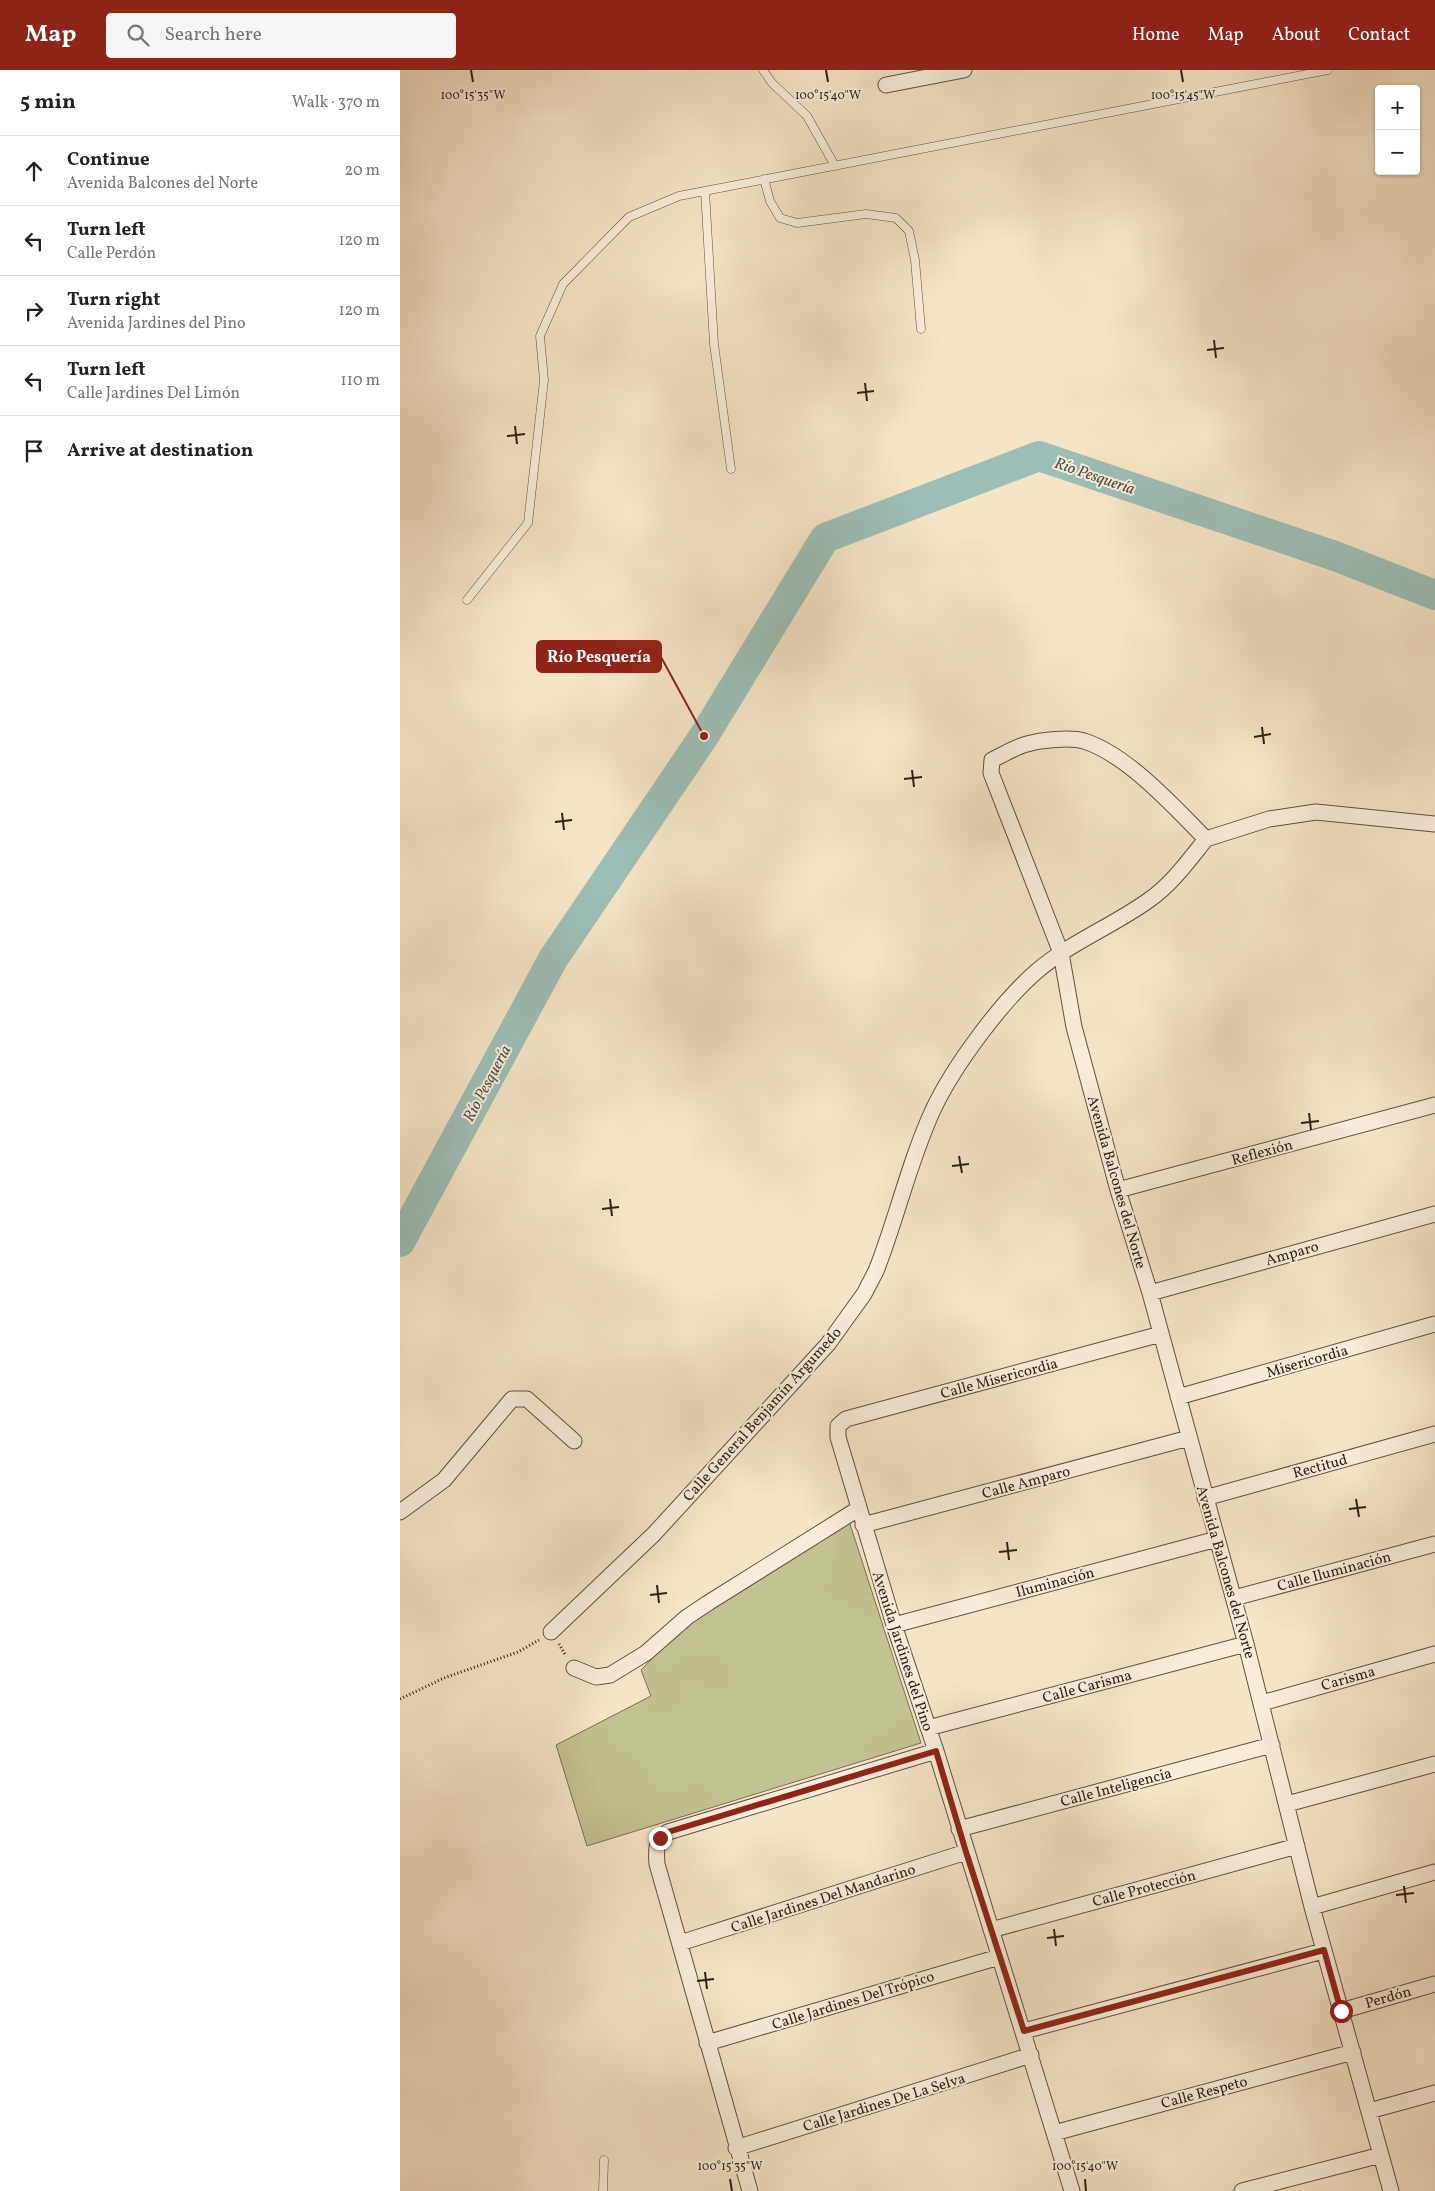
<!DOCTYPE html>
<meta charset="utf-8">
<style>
:root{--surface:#fff;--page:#f6f6f6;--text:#222;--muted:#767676;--line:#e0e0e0;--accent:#8f2418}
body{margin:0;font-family:Vollkorn,serif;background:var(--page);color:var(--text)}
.controls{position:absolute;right:15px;top:15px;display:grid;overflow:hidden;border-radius:5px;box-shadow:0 1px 4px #0004}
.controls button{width:45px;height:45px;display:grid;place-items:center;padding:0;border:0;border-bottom:1px solid var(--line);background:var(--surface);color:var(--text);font:25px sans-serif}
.stop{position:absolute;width:15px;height:15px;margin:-11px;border:4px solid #8f2418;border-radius:50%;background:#fff}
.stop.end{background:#8f2418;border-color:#fff;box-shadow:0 1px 5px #0008}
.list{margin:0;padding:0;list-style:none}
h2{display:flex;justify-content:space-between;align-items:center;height:65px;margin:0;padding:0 20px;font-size:21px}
h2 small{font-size:16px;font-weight:400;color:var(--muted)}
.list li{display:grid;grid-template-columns:32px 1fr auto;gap:15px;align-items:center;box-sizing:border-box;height:70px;padding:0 20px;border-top:1px solid var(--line)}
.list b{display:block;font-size:19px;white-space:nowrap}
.list p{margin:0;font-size:16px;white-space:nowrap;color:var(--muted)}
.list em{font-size:16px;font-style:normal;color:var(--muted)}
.icon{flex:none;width:28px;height:28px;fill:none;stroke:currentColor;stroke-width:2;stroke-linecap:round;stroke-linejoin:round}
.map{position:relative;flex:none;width:1035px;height:2121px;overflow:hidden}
header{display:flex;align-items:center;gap:30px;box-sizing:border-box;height:70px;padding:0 25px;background:var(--accent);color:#fff}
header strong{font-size:24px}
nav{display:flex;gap:28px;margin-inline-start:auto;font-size:18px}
.search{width:350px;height:45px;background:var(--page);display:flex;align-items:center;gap:12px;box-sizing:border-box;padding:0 18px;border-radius:5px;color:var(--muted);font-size:19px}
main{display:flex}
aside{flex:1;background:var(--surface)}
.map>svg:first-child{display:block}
.green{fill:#c1c291;stroke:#787054}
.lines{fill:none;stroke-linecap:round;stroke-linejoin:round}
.river{stroke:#9cbeb6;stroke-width:30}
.service-casing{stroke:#605042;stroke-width:9}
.minor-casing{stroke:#605042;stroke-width:17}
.path{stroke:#2e1f16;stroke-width:3;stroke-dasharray:1 2.5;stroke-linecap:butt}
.service{stroke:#f8edda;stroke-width:8}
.minor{stroke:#f8edda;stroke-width:15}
.route{stroke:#8f2418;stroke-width:6}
.ticks{fill:none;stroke:#2e1f16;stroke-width:2}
.labels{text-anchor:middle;stroke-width:4;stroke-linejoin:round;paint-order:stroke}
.street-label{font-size:15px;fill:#2e1f16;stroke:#f8edda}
.water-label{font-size:16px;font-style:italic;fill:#4f4f46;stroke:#f8edda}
.ticks-label{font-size:12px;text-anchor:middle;fill:#2e1f16;stroke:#f8edda;stroke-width:4;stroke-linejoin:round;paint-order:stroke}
.leader{fill:none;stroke:#8f2418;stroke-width:2}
.callout-dot{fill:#8f2418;stroke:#f8edda;stroke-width:2}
.callout{fill:#8f2418;stroke:#8f2418;stroke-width:2}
.callout-label{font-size:16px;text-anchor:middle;font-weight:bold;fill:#fff}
</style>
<header>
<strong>Map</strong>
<div class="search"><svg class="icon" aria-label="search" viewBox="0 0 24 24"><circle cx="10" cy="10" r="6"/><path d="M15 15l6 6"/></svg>Search here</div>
<nav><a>Home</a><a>Map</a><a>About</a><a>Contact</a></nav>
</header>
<main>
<aside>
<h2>5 min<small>Walk · 370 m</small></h2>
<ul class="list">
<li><svg class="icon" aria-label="ahead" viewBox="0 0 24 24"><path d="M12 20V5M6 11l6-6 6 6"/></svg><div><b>Continue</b><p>Avenida Balcones del Norte</p></div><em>20 m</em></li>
<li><svg class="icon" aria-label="left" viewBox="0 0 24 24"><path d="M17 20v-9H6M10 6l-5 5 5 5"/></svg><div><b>Turn left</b><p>Calle Perdón</p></div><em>120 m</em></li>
<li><svg class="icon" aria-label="right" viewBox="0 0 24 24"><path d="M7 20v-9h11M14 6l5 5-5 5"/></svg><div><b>Turn right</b><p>Avenida Jardines del Pino</p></div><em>120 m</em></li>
<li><svg class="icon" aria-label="left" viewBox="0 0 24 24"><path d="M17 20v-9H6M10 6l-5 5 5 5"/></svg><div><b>Turn left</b><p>Calle Jardines Del Limón</p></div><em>110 m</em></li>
<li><svg class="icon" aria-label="arrive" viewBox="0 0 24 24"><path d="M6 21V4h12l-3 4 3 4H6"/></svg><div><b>Arrive at destination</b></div></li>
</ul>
</aside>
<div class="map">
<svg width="1035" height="2121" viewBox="0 0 1035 2121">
<rect width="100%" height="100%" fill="#f5e4c6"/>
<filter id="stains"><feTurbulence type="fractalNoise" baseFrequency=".004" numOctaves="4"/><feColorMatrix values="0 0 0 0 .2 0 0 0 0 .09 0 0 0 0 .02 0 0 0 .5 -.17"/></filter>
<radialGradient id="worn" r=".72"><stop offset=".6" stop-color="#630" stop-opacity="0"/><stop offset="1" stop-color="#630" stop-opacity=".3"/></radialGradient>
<path class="green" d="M 449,1451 L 521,1673 L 187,1776 L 156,1675 L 251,1626 L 241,1600 L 285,1554 Z"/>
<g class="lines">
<path class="river" d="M 0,1172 L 153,889 L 304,666 L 425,468 L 639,386 L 935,486 L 1035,525"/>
<g class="service-casing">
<path id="service" d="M 363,0 L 372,13 L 407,46 L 435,96
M 364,109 L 370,131 L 380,148 L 397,153 L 466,144 L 496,148 L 509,161 L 515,190 L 521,259
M 305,121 L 314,274 L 331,399
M 67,530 L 128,453 L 144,310 L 140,266 L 163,214 L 229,147 L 279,126 L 928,0
M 203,2121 L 204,2090"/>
</g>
<g class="minor-casing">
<path id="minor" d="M 486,15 L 564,0
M 806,769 C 774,737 728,685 684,671 C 670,667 641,670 627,674 C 615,677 603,685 592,690 L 591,703 L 661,883 L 674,957 L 718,1120 L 750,1223 L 846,1574 L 912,1837 L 991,2121
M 806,769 L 869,749 L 916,742 L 1035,754
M 718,1120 L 1035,1035
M 750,1223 L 1035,1144
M 778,1327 L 1035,1254
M 805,1428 L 1035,1364
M 0,1442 L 44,1410 L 112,1329 L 127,1329 L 174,1371
M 463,1455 L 789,1368
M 834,1528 L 1035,1474
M 494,1555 L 817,1469
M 151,1562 L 254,1464 L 428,1274 L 464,1224 L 476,1201 C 497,1148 509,1092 533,1040 C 553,997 601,932 637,901 C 671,872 713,856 749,830 C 772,814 789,790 806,769
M 174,1598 L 196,1607 L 210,1605 L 246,1583 L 287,1547 L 308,1533 L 458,1439
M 862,1633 L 1035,1584
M 528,1658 L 846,1574
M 887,1734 L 1035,1694
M 559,1759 L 872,1675
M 912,1837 L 1035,1802
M 591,1860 L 897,1776
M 280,1873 L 566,1782
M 941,1941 L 1035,1914
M 624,1961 L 923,1881
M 307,1973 L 599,1887
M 969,2041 L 1035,2023
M 654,2063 L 953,1982
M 336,2078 L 631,1985
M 350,2121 L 257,1794 C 256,1780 255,1771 268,1762 L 536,1681
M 672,2121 L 536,1681 L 494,1555 L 438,1367 L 438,1356 L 446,1349 L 761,1264
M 842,2121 L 981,2085"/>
</g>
<path class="path" d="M 159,1574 L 166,1586
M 0,1629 L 44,1608 L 118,1582 L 139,1570"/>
<use href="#service" class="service"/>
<use href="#minor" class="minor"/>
</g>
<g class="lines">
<path class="route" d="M 260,1768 L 268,1762 L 536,1681 L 566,1782 L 624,1961 L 924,1880 L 941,1941"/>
</g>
<path class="ticks" d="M 71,0 L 73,12M 426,0 L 428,12M 781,0 L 783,12M 814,270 L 816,288M 807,280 L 824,278M 465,313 L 467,331M 457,323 L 474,321M 115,356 L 117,374M 107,366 L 125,364M 862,657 L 864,674M 854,667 L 871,664M 512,700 L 514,717M 504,709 L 522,707M 162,743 L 164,760M 155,752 L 172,750M 909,1043 L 911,1060M 901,1053 L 919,1051M 559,1086 L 562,1103M 552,1096 L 569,1094M 210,1129 L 212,1146M 202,1139 L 219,1137M 956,1429 L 959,1447M 949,1439 L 966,1437M 607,1472 L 609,1490M 599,1482 L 617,1480M 257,1515 L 259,1533M 250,1525 L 267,1523M 1004,1816 L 1006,1833M 996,1825 L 1014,1823M 654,1859 L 656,1876M 647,1868 L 664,1866M 305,1902 L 307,1919M 297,1911 L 314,1909M 330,2109 L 332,2121M 685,2109 L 686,2121"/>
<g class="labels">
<g class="street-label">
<text transform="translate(862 1082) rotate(-15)" y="5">Reflexión</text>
<text transform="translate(717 1112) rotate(74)" y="5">Avenida Balcones del Norte</text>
<text transform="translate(892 1183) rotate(-16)" y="5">Amparo</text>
<text transform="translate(907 1291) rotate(-16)" y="5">Misericordia</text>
<text transform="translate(599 1308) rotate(-15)" y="5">Calle Misericordia</text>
<text transform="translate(362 1344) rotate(-48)" y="5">Calle General Benjamín Argumedo</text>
<text transform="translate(920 1396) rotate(-15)" y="5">Rectitud</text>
<text transform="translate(626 1412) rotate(-15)" y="5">Calle Amparo</text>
<text transform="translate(934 1501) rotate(-15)" y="5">Calle Iluminación</text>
<text transform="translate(826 1502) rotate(74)" y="5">Avenida Balcones del Norte</text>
<text transform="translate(655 1512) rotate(-15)" y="5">Iluminación</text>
<text transform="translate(503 1581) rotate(72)" y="5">Avenida Jardines del Pino</text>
<text transform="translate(948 1608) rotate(-16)" y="5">Carisma</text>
<text transform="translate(687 1616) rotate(-15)" y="5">Calle Carisma</text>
<text transform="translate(716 1717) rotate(-15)" y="5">Calle Inteligencia</text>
<text transform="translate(744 1818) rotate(-15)" y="5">Calle Protección</text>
<text transform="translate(423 1828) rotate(-18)" y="5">Calle Jardines Del Mandarino</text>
<text transform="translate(988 1927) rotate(-16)" y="5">Perdón</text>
<text transform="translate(453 1930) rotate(-17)" y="5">Calle Jardines Del Trópico</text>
<text transform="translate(804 2022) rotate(-15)" y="5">Calle Respeto</text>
<text transform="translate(484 2032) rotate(-17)" y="5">Calle Jardines De La Selva</text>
</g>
<g class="water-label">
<text transform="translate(695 405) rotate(19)" y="6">Río Pesquería</text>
<text transform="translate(86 1013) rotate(-62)" y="6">Río Pesquería</text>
</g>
</g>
<g class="ticks-label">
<text x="73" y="29">100°15'35"W</text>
<text x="428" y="29">100°15'40"W</text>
<text x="783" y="29">100°15'45"W</text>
<text x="330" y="2100">100°15'35"W</text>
<text x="685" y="2100">100°15'40"W</text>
</g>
<path class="leader" d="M304 666L261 587"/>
<circle class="callout-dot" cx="304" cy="666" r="5"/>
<rect class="callout" x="137" y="571" width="124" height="31" rx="5"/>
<g class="callout-label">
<text x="199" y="592">Río Pesquería</text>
</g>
<rect width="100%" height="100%" filter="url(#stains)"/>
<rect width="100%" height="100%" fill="url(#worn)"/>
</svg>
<div class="controls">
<button>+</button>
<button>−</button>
</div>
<div class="stop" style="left:941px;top:1941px"></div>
<div class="stop end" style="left:260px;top:1768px"></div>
</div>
</main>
